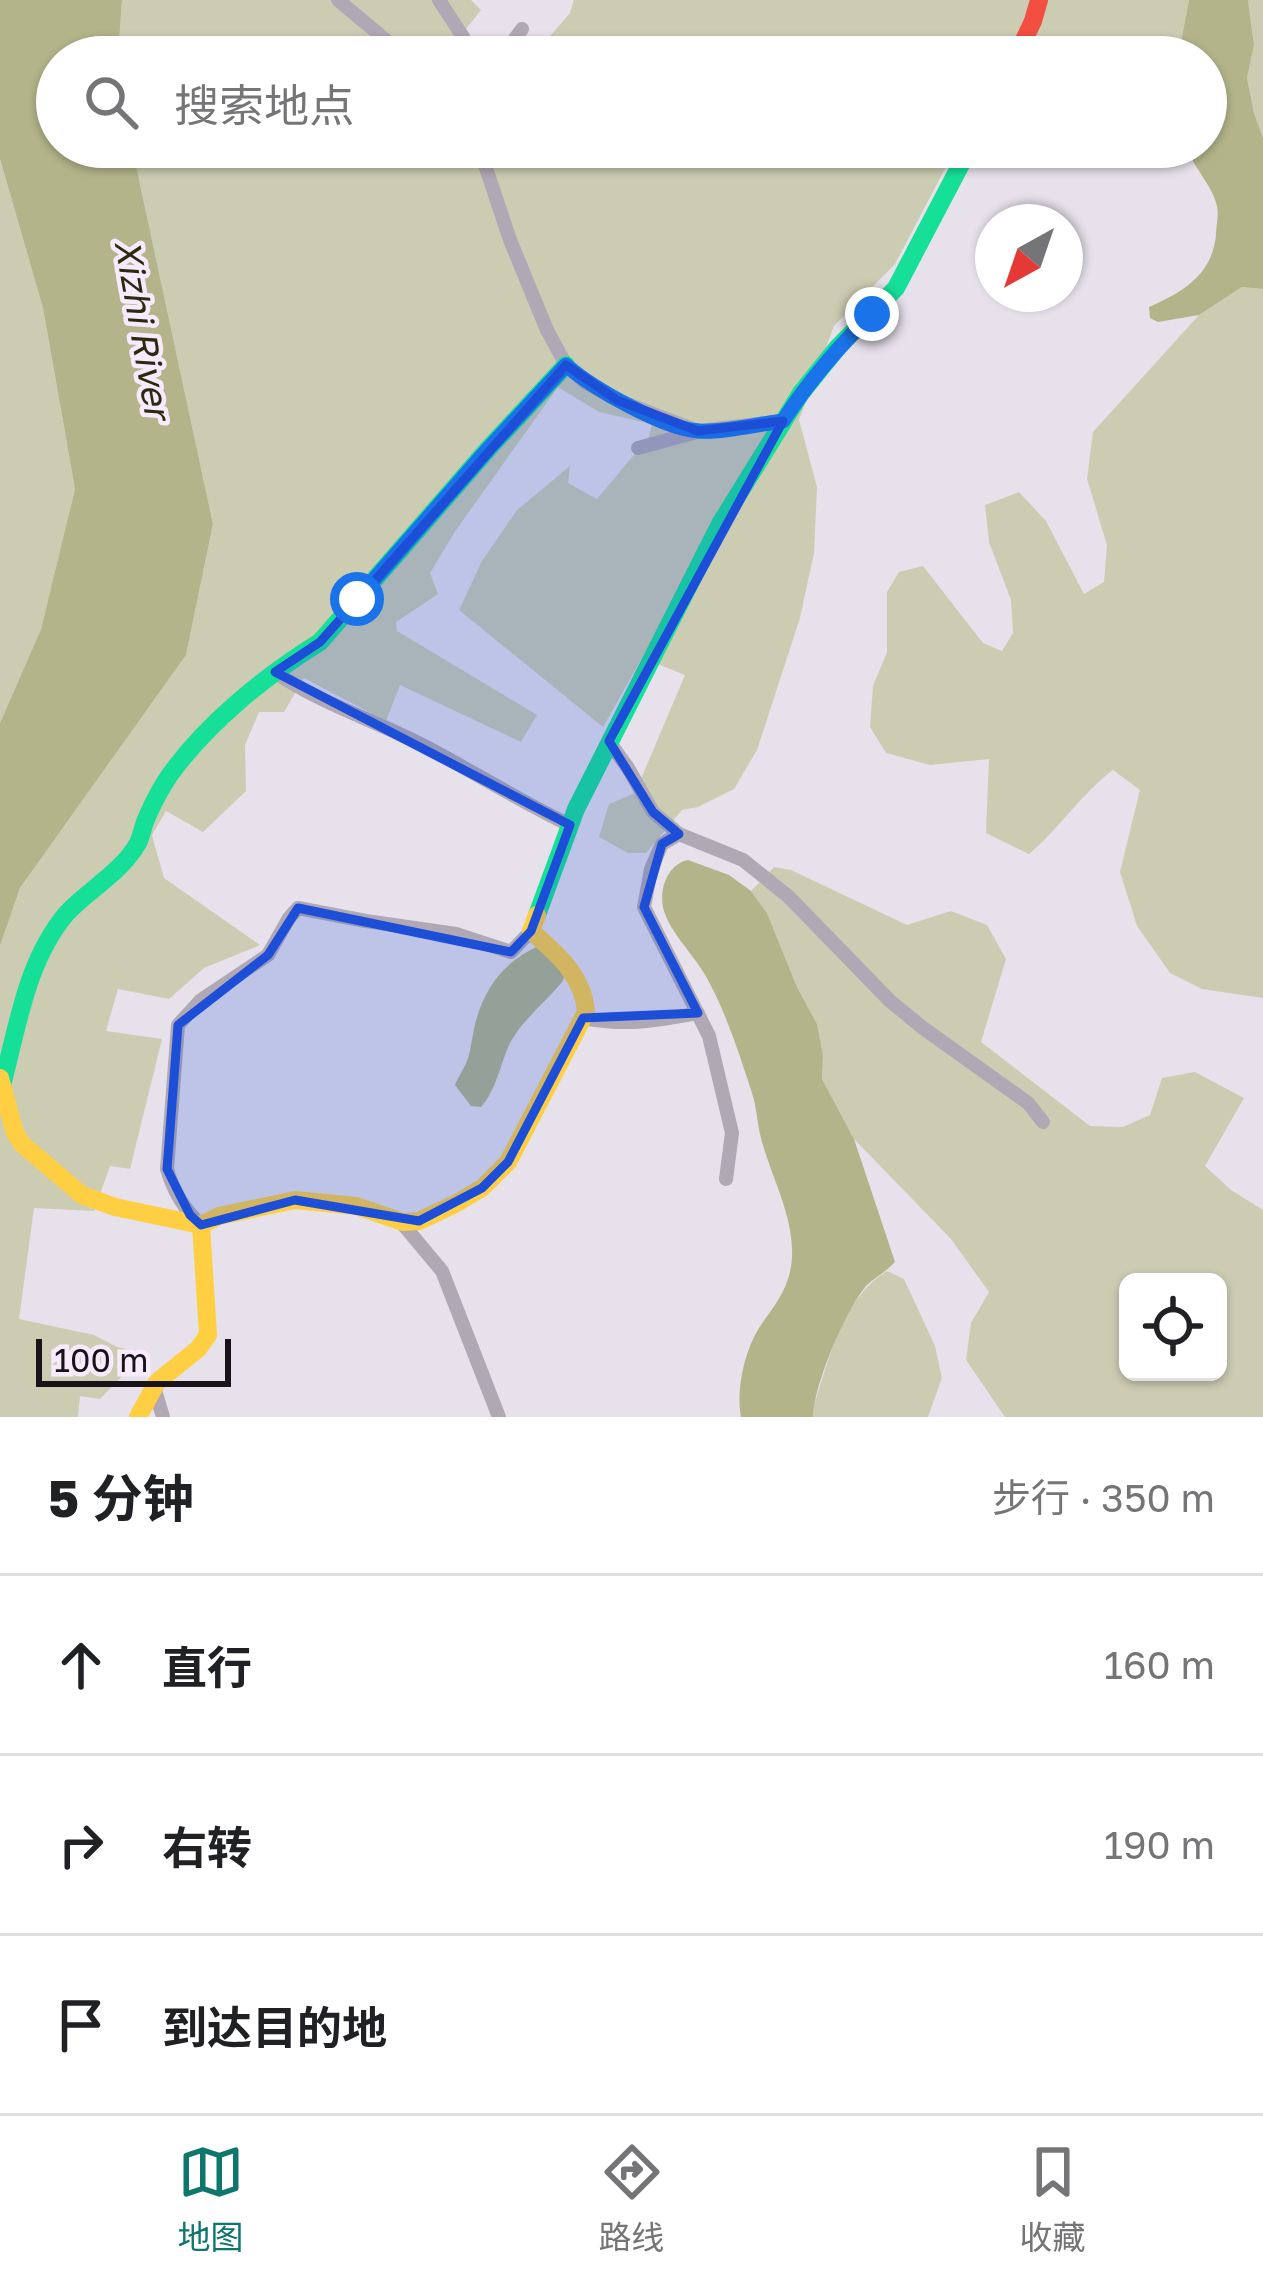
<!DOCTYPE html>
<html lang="zh">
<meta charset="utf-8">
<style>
:root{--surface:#fff;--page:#f2f2f2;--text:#202124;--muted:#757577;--line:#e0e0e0;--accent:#0f766e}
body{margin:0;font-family:"Golos Text","Noto Sans SC",sans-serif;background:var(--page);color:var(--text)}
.controls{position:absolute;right:36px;bottom:36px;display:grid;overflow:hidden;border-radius:18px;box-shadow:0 3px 9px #0004}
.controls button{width:108px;height:108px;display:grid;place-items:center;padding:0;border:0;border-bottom:3px solid var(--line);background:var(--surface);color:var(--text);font:60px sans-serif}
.compass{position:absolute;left:975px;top:204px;width:108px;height:108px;border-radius:50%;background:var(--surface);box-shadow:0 3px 9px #0004;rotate:220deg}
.scale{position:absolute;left:36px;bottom:30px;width:195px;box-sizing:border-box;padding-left:12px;border:6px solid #171319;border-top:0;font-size:33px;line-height:42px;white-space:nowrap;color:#171319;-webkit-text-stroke:9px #f6eafc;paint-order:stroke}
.stop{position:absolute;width:36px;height:36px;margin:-27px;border:9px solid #1a73e8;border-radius:50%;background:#fff}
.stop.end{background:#1a73e8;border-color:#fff;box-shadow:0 3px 12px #0008}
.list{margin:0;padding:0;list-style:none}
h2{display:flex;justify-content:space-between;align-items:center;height:156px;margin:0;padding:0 48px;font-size:51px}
h2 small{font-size:39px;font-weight:400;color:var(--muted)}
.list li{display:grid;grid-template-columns:78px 1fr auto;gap:36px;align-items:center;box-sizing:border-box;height:180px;padding:0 48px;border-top:3px solid var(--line)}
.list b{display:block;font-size:45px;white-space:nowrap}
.list em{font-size:39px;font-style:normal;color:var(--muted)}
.icon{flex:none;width:66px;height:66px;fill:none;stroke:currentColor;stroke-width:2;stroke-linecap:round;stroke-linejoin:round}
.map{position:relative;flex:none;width:1263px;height:1417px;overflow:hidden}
.search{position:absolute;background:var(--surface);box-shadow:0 3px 9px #0004;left:36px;right:36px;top:36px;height:132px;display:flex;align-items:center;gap:30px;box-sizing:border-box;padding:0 42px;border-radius:66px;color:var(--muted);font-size:45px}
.sheet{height:696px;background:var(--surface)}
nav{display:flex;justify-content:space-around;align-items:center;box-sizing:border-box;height:168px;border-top:3px solid var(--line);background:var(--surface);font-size:33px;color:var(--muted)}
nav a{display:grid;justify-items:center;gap:6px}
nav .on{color:var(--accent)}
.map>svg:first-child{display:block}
.green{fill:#ccccb3;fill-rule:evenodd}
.water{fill:#b3b48a}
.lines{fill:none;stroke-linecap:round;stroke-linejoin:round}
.street{stroke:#b0a8b4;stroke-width:14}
.fast{stroke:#16e098;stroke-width:18}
.slow{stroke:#ffcf43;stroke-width:18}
.jam{stroke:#f24e42;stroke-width:18}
.route{stroke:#1a73e8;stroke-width:15}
.marked{fill:#1d4ed8;fill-opacity:0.2;stroke:#1d4ed8;stroke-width:9;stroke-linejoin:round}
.labels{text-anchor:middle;stroke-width:9;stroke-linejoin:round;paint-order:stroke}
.water-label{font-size:36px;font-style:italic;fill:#2a2b0e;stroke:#f6eafc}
</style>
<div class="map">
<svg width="1263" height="1417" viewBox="0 0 1263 1417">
<rect width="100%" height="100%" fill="#e7e1eb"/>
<path class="green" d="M 122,0 L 471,0 L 481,10 L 454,44 L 439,40 L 426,57 L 118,57 Z
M 574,0 L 1189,0 L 1178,57 L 532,57 L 570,13 Z
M 1248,0 L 1263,0 L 1263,138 L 1254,113 L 1247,78 L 1254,45 Z
M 132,147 L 1187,147 L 1188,155 L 1164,151 L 949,161 L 895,264 L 834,326 L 799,420 L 817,487 L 814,553 L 800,618 L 757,750 L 734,789 L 698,807 L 682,810 L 646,853 L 628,853 L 599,837 L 609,804 L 635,793 L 685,675 L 642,658 L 603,727 L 459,610 L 482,561 L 517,510 L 570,466 L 568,483 L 597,499 L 649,437 L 652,424 L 599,412 L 558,387 L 456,530 L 430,573 L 438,594 L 396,622 L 397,631 L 537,715 L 521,742 L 400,685 L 386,721 L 304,678 L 284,712 L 259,712 L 245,745 L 246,791 L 203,832 L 166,811 L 152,835 L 164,878 L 260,945 L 204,968 L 169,999 L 118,989 L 106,1031 L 162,1039 L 130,1169 L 110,1166 L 94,1211 L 34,1208 L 19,1319 L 94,1335 L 117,1347 L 145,1353 L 100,1399 L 80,1396 L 78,1417 L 0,1417 L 0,946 L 20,888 L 186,655 L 213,524 Z
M 0,159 L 43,308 L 75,489 L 41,629 L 0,723 Z
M 1242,287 L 1263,289 L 1263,998 L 1202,989 L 1170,973 L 1137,926 L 1120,872 L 1140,790 L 1113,770 C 1081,794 1060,828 1029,854 L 986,833 L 989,759 L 930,765 L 886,753 L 870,727 L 873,686 L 887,652 L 887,592 L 899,572 L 923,566 L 983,643 L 1002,651 L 1013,633 L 1011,600 L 989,542 L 985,505 L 1019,492 L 1046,521 L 1084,594 L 1104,582 L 1107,545 L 1087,479 L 1093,432 L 1199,315 Z
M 774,867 L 791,870 L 907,925 L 951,911 L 987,925 L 1006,959 L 981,1042 L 1090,1126 L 1123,1127 L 1150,1115 L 1162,1078 L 1195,1072 L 1244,1098 L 1205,1166 L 1231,1190 L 1263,1210 L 1263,1417 L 1005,1417 L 966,1360 L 971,1323 L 989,1292 L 951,1239 L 854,1139 L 822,1079 L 823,1055 L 817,1024 L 797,987 L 767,913 L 751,891 ZM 1128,1282 L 1218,1282 L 1218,1372 L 1128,1372 Z
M 887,1271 L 904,1279 L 935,1346 L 942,1378 L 928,1417 L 813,1417 L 812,1411 C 829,1362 840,1300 887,1271 Z"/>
<path class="water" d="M 0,0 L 122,0 L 118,57 L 57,57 L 57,147 L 132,147 L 213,524 L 186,655 L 20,888 L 0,946 L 0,723 L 41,629 L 75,489 L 43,308 L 0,159 Z
M 1189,0 L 1248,0 L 1254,45 L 1247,78 L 1254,113 L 1263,138 L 1263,289 L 1242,287 L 1199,315 L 1158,322 L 1150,318 L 1149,307 C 1183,292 1212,275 1216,235 C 1216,226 1219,215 1217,206 C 1212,184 1193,168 1187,147 L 1206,147 L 1206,57 L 1178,57 Z
M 688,860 L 729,875 L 751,891 L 767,913 L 797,987 L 817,1024 L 823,1055 L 822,1079 L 854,1139 L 895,1262 C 886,1272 875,1277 866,1286 C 845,1311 814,1385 813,1417 L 741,1417 C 736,1390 744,1352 759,1328 C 771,1310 785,1294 790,1272 C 800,1226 772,1181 761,1138 C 757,1123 757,1108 752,1093 C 739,1053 725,1009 704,973 C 692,953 671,933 664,911 C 658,891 667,864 688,860 Z
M 539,946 L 566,973 L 562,982 C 546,1002 523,1019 510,1043 C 500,1064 497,1089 481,1107 L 471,1106 L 455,1085 C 458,1076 465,1068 468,1058 C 471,1049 472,1038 474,1029 C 482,991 503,961 539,946 Z"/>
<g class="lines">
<path class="street" d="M 338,0 L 406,57
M 439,0 L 476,57
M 502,57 L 522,29
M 479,147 L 510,240 L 547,330 L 566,365 L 585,382 L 617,400 L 698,431 L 783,421
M 638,448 L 697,432
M 275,672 C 322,705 378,721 428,748 C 476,773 521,802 570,825
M 609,742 L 628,768 L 653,812 L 679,834 L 743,860 L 789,897 L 890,1001 L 923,1028 L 1028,1103 L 1043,1122
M 679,834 L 662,844 L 651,869 L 644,907 L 709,1036 L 732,1133 L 726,1179
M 583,1018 C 625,1026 657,1021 698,1013
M 401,1222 L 442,1271 L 499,1417
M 201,1225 C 184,1209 173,1191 167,1169 L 178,1025 L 201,1000 L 268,955 L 289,918 L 298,908 L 366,921 L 456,934 L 511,952 L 531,931
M 154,1387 L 163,1417"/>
<path class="fast" d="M 537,915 L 576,809 L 720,524 L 801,393 L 838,347 L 896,288 L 970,147
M 2,1085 C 18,1026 26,962 66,914 C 88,890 122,872 138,843 C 142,835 143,825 147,817 C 153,803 161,788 169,776 C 207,723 265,676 320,642 L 488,449 L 566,365"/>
<path class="slow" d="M 0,1078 L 15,1133 L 22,1144 L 82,1195 L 115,1207 L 201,1225
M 138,1417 L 157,1382 L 198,1349 L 208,1335 L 201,1225 L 219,1216 L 295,1200 L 356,1206 L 403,1222 L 419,1221 L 455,1204 L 482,1188 L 508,1162 L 586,1012 C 583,975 557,954 531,931 L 537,915"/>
<path class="jam" d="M 1016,57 L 1033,21 L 1039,0"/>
</g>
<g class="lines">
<path class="route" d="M 357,599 L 488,449 L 566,365 C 592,388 664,429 699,431 C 721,433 759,424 783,421 C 809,381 838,347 872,314"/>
</g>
<path class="marked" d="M 566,365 L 617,400 L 698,431 L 783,421 L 609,741 L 653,812 L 679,834 L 662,844 L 644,907 L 698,1013 L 583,1018 L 508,1162 L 482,1188 L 419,1221 L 295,1200 L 201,1225 L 190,1215 L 167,1169 L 178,1025 L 268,955 L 298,908 L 511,952 L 531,931 L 570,825 L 275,672 L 320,642 Z"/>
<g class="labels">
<g class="water-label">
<text transform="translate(143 329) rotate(80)" y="13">Xizhi River</text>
</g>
</g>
</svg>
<div class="controls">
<button><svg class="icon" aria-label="locate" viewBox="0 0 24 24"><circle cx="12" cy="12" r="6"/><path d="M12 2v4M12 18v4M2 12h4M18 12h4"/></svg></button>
</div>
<svg class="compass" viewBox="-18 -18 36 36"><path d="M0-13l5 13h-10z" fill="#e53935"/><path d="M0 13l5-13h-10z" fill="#757577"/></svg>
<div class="scale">100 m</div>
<div class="stop" style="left:357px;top:599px"></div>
<div class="stop end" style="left:872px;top:314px"></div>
<div class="search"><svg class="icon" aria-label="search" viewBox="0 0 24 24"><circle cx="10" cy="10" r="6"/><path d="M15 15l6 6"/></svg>搜索地点</div>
</div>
<section class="sheet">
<h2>5 分钟<small>步行 · 350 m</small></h2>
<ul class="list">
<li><svg class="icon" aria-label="ahead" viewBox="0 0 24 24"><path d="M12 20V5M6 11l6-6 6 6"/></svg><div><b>直行</b></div><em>160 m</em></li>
<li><svg class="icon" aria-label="right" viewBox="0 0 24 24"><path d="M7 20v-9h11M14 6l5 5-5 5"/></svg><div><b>右转</b></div><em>190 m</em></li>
<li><svg class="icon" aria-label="arrive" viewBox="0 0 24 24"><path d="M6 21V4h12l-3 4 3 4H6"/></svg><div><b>到达目的地</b></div></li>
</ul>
</section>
<nav>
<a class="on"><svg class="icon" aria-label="map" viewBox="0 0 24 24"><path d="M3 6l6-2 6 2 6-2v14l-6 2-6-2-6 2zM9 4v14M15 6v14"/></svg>地图</a>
<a><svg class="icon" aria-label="directions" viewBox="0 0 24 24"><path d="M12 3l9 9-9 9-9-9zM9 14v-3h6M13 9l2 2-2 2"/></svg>路线</a>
<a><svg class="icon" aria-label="saved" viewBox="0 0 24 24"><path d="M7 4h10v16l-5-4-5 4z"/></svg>收藏</a>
</nav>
